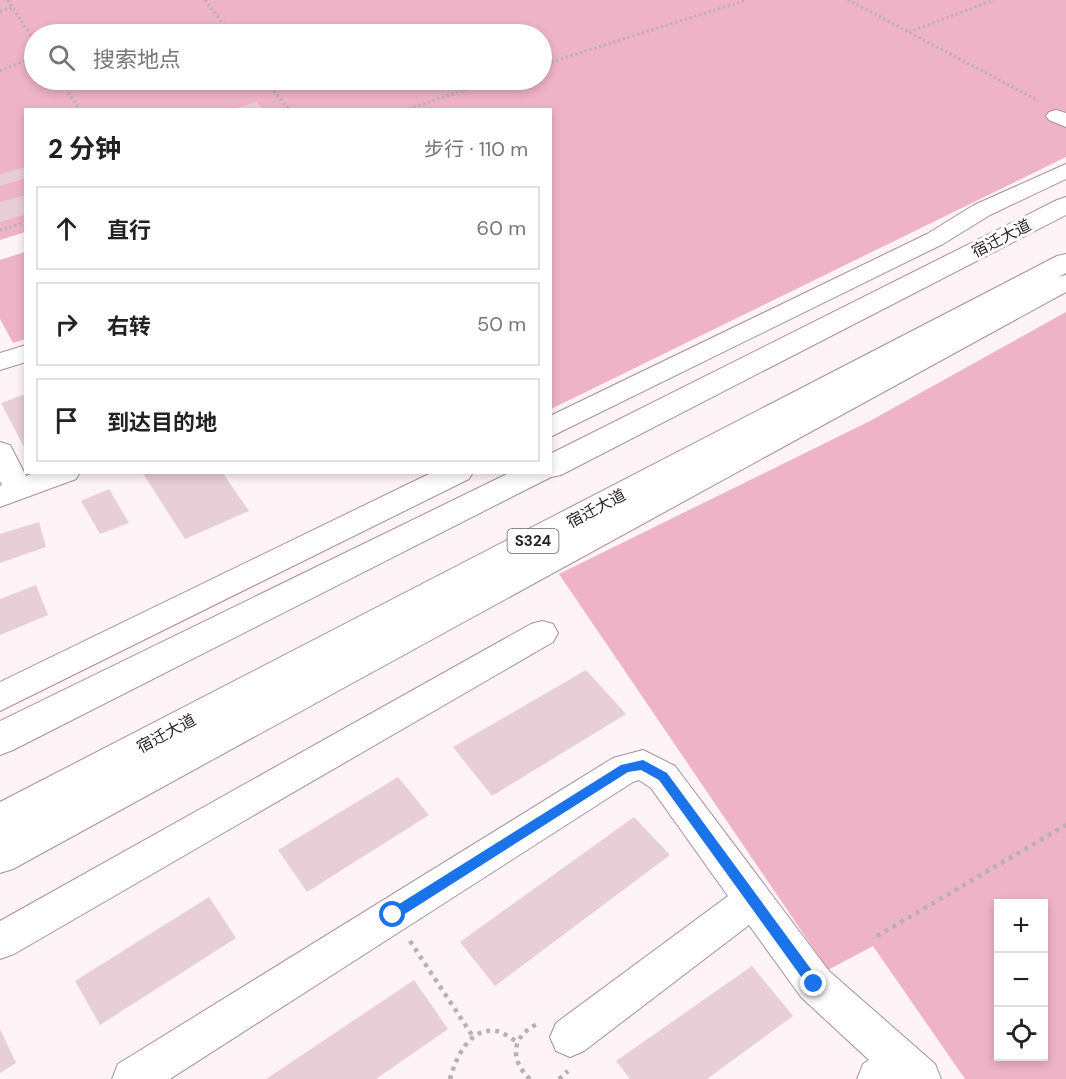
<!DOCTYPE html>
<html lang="zh">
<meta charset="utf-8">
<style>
:root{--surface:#fff;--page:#f6f6f6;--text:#222;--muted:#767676;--line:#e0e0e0}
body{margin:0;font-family:"DM Sans","Noto Sans SC",sans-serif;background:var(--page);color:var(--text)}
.controls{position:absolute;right:18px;bottom:18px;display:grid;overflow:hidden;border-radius:0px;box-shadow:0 3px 9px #0003}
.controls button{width:54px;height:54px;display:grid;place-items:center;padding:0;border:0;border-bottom:2px solid var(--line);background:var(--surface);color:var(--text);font:30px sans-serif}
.stop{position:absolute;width:18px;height:18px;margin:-14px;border:4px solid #1a73e8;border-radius:50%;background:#fff}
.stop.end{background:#1a73e8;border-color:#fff;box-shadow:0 2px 6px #0008}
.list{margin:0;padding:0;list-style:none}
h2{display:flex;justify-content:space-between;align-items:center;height:78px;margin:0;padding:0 24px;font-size:26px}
h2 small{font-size:20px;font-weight:400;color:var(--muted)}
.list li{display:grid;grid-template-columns:39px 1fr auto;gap:18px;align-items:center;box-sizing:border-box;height:84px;margin:0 12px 12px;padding:0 12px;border:2px solid var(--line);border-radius:0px}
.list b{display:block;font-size:22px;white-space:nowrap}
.list em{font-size:20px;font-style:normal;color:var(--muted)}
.icon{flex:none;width:33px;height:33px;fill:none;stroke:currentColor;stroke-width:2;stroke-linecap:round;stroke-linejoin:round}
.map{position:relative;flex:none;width:1066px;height:1079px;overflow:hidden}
.search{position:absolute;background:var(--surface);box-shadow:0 3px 9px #0003;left:24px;top:24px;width:528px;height:66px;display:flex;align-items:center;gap:15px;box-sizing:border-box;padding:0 21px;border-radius:33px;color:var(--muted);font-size:22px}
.panel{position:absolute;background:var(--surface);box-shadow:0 3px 9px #0003;left:24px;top:108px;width:528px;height:366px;border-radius:0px}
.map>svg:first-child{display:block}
.green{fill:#eeb3c6;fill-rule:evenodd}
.building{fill:#e8ced6}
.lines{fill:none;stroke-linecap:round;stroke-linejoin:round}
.minor-casing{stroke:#a88f97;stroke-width:2}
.major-casing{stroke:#a88f97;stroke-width:2}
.path-far1{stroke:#bab0b3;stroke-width:3;stroke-dasharray:2 3;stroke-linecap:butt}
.path{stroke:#bab0b3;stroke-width:4.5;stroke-dasharray:4 5;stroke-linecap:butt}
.minor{fill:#fff;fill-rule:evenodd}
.major{fill:#fff;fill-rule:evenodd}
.route{fill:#1a73e8}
.labels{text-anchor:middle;stroke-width:6;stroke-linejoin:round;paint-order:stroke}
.shield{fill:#fff;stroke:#686264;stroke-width:1.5}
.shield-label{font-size:15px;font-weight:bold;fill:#281f22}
.street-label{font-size:16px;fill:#281f22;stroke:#fff}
</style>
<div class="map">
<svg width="1066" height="1079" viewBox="0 0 1066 1079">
<rect width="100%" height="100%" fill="#fef3f7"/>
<path class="green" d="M 0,0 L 1066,0 L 1066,157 L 551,409 L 550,110 L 26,110 L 25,232 L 0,240 ZM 34,34 L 542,34 L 542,80 L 34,80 Z
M 25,252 L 25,339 L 13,343 L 0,319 L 0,260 Z
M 1066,312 L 1066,1079 L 965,1079 L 873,946 L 828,970 L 559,574 L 870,421 ZM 998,904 L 1044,904 L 1044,1056 L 998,1056 Z"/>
<path class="building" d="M 257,102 L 263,110 L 232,110 L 232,109 Z
M 26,167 L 26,178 L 0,186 L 0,174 Z
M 26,195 L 26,214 L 0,222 L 0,202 Z
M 26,394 L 26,451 L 1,403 Z
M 142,472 L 222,472 L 249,511 L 185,539 Z
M 109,489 L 129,523 L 100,534 L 81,501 Z
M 39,522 L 46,547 L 0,563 L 0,534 Z
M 36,585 L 48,615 L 0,635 L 0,599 Z
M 586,670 L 626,714 L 492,796 L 453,747 Z
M 398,777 L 429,815 L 307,892 L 278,850 Z
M 634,817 L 670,855 L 495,986 L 460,942 Z
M 209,897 L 236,938 L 100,1025 L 75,981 Z
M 752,966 L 793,1016 L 707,1079 L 630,1079 L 616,1061 Z
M 414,980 L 448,1029 L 376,1079 L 266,1079 Z
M 0,1029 L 16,1063 L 0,1073 Z"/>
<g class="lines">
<g class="minor-casing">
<path id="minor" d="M 1056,110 L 1066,113 L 1066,127 L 1049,120 L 1046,116 L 1049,112 Z
M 1066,164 L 1066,179 L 990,215 L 943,244 L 550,437 L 550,416 L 927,234 L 974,205 Z
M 1066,275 L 1066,292 L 13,869 L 0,873 L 0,838 L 1057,277 Z
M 26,345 L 26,362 L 0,370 L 0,353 Z
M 0,442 L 10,445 L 26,476 L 36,472 L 80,472 L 76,479 L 0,507 L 0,486 L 2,485 L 0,481 Z
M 433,472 L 473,472 L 469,479 L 0,711 L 0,682 Z
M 542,621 L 553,624 L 558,633 L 553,642 L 14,954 L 0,959 L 0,921 L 531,624 Z
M 643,750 L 675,766 L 829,971 L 935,1064 L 941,1079 L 857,1079 L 863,1064 L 869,1060 L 801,997 L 749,925 L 584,1051 L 570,1057 L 556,1051 L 550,1037 L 556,1023 L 728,896 L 651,788 L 639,780 L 633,782 L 170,1079 L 112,1079 L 118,1064 L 613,758 Z"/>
</g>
<g class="major-casing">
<path id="major" d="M 1066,197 L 1066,215 L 561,475 L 551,477 L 13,750 L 0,755 L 0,721 L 511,472 L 550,472 L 550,454 L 1057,200 Z
M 1066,254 L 1066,273 L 14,834 L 0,839 L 0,802 L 1057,256 Z"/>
</g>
<path class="path-far1" d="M 8,0 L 34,41
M 205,0 L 231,34
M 848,0 L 1039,101
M 0,11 L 13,8
M 909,32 L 994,0
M 542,65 L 746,0
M 0,71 L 34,57
M 60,80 L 80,110
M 264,80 L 290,110
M 404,110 L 497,80
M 0,230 L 26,222"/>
<path class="path" d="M 877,936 L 1066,825
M 410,941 L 474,1038
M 450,1079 C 456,1058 469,1027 496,1031 C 503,1032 511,1038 517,1042
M 530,1079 C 508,1059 512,1034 540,1023
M 559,1079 L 568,1071"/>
<use href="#minor" class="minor"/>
<use href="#major" class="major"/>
</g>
<path class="route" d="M 643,760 L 667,773 L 819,980 L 821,984 L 819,989 L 814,990 L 810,989 L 659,780 L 641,770 L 628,772 L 397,919 L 388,919 L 387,915 L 388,911 L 621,765 Z"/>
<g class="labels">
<rect class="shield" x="507.5" y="529" width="51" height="24" rx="4.5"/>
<g class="shield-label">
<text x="533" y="546">S324</text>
</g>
<g class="street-label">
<text transform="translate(1001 238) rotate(-27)" y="6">宿迁大道</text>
<text transform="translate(596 508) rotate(-28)" y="6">宿迁大道</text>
<text transform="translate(166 733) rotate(-28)" y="6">宿迁大道</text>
</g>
</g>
</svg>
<div class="controls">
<button>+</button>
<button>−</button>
<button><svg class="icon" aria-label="locate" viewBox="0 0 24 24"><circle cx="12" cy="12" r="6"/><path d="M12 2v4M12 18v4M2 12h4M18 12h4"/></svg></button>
</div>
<div class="stop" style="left:393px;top:915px"></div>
<div class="stop end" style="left:814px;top:984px"></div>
<div class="search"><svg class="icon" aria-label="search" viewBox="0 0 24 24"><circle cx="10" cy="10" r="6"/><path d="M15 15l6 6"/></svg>搜索地点</div>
<section class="panel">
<h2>2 分钟<small>步行 · 110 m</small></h2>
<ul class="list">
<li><svg class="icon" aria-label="ahead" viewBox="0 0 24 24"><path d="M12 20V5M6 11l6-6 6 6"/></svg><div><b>直行</b></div><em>60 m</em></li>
<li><svg class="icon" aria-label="right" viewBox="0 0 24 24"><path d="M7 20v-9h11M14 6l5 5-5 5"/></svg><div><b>右转</b></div><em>50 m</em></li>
<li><svg class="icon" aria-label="arrive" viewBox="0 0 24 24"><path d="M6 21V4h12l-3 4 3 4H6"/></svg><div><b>到达目的地</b></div></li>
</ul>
</section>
</div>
